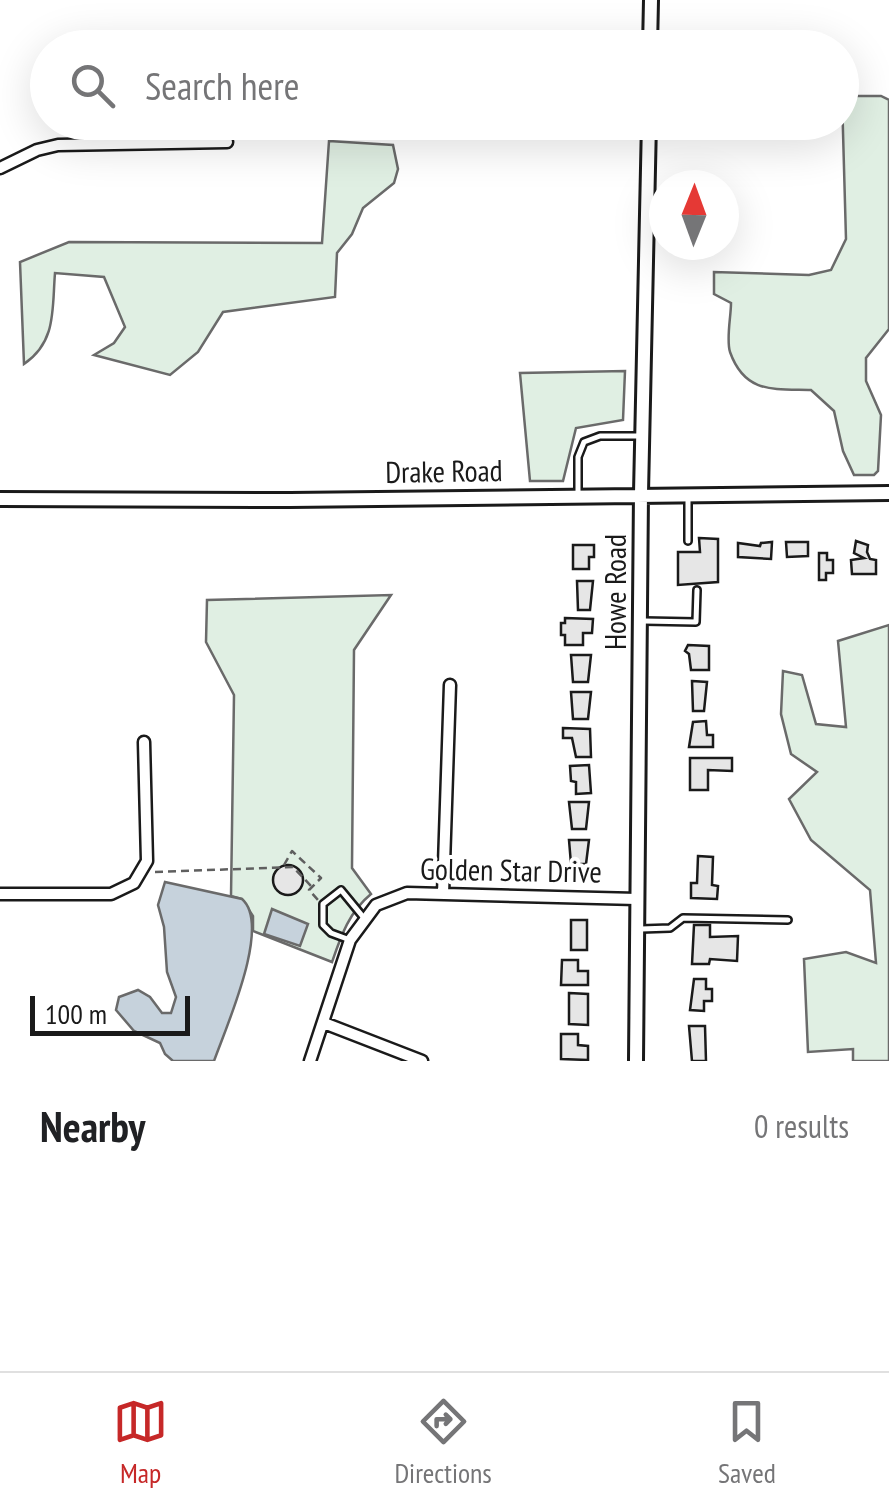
<!DOCTYPE html>
<style>
:root{--surface:#fff;--page:#f2f2f2;--text:#202124;--muted:#757577;--line:#e0e0e0;--accent:#c62828}
body{margin:0;font-family:"PT Sans Narrow",sans-serif;background:var(--page);color:var(--text)}
.compass{position:absolute;left:649px;top:170px;width:90px;height:90px;border-radius:50%;background:var(--surface);box-shadow:0 10px 40px #0002;rotate:1deg}
.scale{position:absolute;left:30px;bottom:25px;width:160px;box-sizing:border-box;padding-left:10px;border:5px solid #1a1a1a;border-top:0;font-size:28px;line-height:35px;white-space:nowrap;color:#1a1a1a;-webkit-text-stroke:8px #fff;paint-order:stroke}
.list{margin:0;padding:0;list-style:none}
h2{display:flex;justify-content:space-between;align-items:center;height:130px;margin:0;padding:0 40px;font-size:42px}
h2 small{font-size:32px;font-weight:400;color:var(--muted)}
.icon{flex:none;width:55px;height:55px;fill:none;stroke:currentColor;stroke-width:2;stroke-linecap:round;stroke-linejoin:round}
.map{position:relative;flex:none;width:889px;height:1061px;overflow:hidden}
.search{position:absolute;background:var(--surface);box-shadow:0 10px 40px #0002;left:30px;right:30px;top:30px;height:110px;display:flex;align-items:center;gap:25px;box-sizing:border-box;padding:0 35px;border-radius:55px;color:var(--muted);font-size:38px}
.sheet{height:310px;background:var(--surface)}
nav{display:flex;justify-content:space-around;align-items:center;box-sizing:border-box;height:140px;border-top:2px solid var(--line);background:var(--surface);font-size:28px;color:var(--muted)}
nav a{display:grid;justify-items:center;gap:5px}
nav .on{color:var(--accent)}
.map>svg:first-child{display:block}
.green{fill:#e0efe3;stroke:#6a6a6a;stroke-width:2.5}
.water{fill:#c6d2dc;stroke:#6a6a6a;stroke-width:2.5}
.building{fill:#e6e6e6;stroke:#1a1a1a;stroke-width:2.5}
.lines{fill:none;stroke-linecap:round;stroke-linejoin:round}
.service-casing{stroke:#1a1a1a;stroke-width:10}
.minor-casing{stroke:#1a1a1a;stroke-width:15}
.tertiary-casing{stroke:#1a1a1a;stroke-width:18}
.path{stroke:#5f5f5f;stroke-width:2.5;stroke-dasharray:8 5;stroke-linecap:butt}
.service{stroke:#fff;stroke-width:5}
.minor{stroke:#fff;stroke-width:10}
.tertiary{stroke:#fff;stroke-width:12}
.labels{text-anchor:middle;stroke-width:8;stroke-linejoin:round;paint-order:stroke}
.street-label{font-size:30px;fill:#1a1a1a;stroke:#fff}
</style>
<div class="map">
<svg width="889" height="1061" viewBox="0 0 889 1061">
<rect width="100%" height="100%" fill="#fff"/>
<path class="green" d="M 842,96 L 881,96 L 889,100 L 889,329 L 866,358 L 866,381 L 881,415 L 878,471 L 874,475 L 854,475 L 843,451 L 834,411 L 811,390 C 774,389 745,394 730,352 C 726,339 731,317 731,303 L 714,294 L 714,272 L 809,275 L 831,270 L 846,239 Z
M 329,141 L 393,145 L 398,169 L 394,183 L 363,208 L 352,234 L 337,253 L 335,297 L 223,312 L 198,352 L 170,375 L 94,355 L 114,343 L 125,327 L 104,277 L 55,273 C 52,308 57,342 24,364 L 20,262 L 69,242 L 322,243 Z
M 625,371 L 623,420 L 576,428 L 563,481 L 530,481 L 520,373 Z
M 391,595 L 354,650 L 352,868 L 371,894 C 349,912 341,936 332,962 L 253,931 L 253,916 L 242,899 L 231,896 L 234,695 L 206,642 L 207,600 Z
M 889,625 L 889,1061 L 853,1061 L 853,1049 L 808,1052 L 804,959 L 846,952 L 876,963 L 870,890 L 811,840 L 789,799 L 817,772 L 791,754 L 781,714 L 783,671 L 802,675 L 816,724 L 846,727 L 838,641 Z"/>
<path class="water" d="M 357,123 L 357,122 L 417,123 L 416,127 L 368,131 Z
M 165,882 L 242,899 C 272,925 226,1027 214,1061 L 173,1061 L 165,1054 L 160,1043 L 134,1031 L 116,1010 L 119,997 L 138,990 L 150,997 L 162,1013 L 171,1013 L 176,997 L 167,972 L 164,927 L 158,905 Z
M 272,909 L 308,924 L 300,946 L 264,934 Z"/>
<path class="building" d="M 699,538 L 718,539 L 718,582 L 678,585 L 678,552 L 700,552 Z
M 856,541 L 868,545 L 867,552 L 870,559 L 876,560 L 876,574 L 852,574 L 851,560 L 864,558 L 854,553 Z
M 772,542 L 771,559 L 738,557 L 738,543 L 760,546 L 761,543 Z
M 786,542 L 808,542 L 808,556 L 787,557 Z
M 573,545 L 594,545 L 594,557 L 589,557 L 589,569 L 573,569 Z
M 819,553 L 827,553 L 827,560 L 833,560 L 833,573 L 826,573 L 826,580 L 819,580 Z
M 577,581 L 593,581 L 590,610 L 578,610 Z
M 565,618 L 593,619 L 592,633 L 583,633 L 583,645 L 565,645 L 565,635 L 561,635 L 561,623 L 565,623 Z
M 688,645 L 709,646 L 709,670 L 691,670 L 689,654 L 685,651 Z
M 571,655 L 591,655 L 588,682 L 573,682 Z
M 692,681 L 707,682 L 704,711 L 693,711 Z
M 571,692 L 591,692 L 588,719 L 573,719 Z
M 706,721 L 707,735 L 713,735 L 713,747 L 689,747 L 693,722 Z
M 563,728 L 590,729 L 591,757 L 576,757 L 572,738 L 563,738 Z
M 690,758 L 732,758 L 732,771 L 708,770 L 708,790 L 690,790 Z
M 589,765 L 591,793 L 576,794 L 576,782 L 571,781 L 570,766 Z
M 569,802 L 589,802 L 586,829 L 572,829 Z
M 569,840 L 589,840 L 586,864 L 571,864 Z
M 698,856 L 713,857 L 712,885 L 718,886 L 717,899 L 691,898 L 691,883 L 697,883 Z
M273 880a15 15 0 1 1 30 0a15 15 0 1 1-30 0Z
M 571,920 L 587,920 L 587,950 L 571,950 Z
M 694,925 L 710,925 L 710,937 L 738,936 L 737,961 L 710,959 L 709,964 L 692,964 Z
M 562,960 L 578,960 L 578,971 L 588,971 L 588,985 L 561,985 Z
M 694,979 L 706,979 L 706,989 L 712,989 L 712,1001 L 704,1001 L 704,1011 L 690,1010 Z
M 569,993 L 588,994 L 588,1025 L 569,1024 Z
M 689,1026 L 705,1026 L 706,1061 L 692,1061 Z
M 561,1034 L 578,1034 L 578,1045 L 588,1046 L 588,1060 L 561,1059 Z"/>
<g class="lines">
<g class="service-casing">
<path id="service" d="M 578,495 L 578,457 L 584,442 L 600,436 L 640,436
M 688,541 L 688,496
M 644,621 L 696,622 L 697,590
M 641,929 L 670,928 L 683,918 L 788,920
M 350,940 L 331,933 L 323,925 L 323,904 L 341,890 L 364,918"/>
</g>
<g class="minor-casing">
<path id="minor" d="M 0,168 L 37,150 L 58,145 L 227,142
M 0,894 L 111,894 L 134,883 L 147,861 L 144,742
M 443,894 L 450,685
M 324,1023 L 422,1061
M 310,1061 L 350,940 L 376,905 L 407,893 L 637,899"/>
</g>
<g class="tertiary-casing">
<path id="tertiary" d="M 650,48 L 651,0
M 0,499 L 290,500 L 889,493
M 636,1061 L 641,493 L 649,122"/>
</g>
<path class="path" d="M 284,865 L 292,851 L 321,878 L 309,890 L 318,900
M 155,872 L 293,867 L 312,887"/>
<use href="#service" class="service"/>
<use href="#minor" class="minor"/>
<use href="#tertiary" class="tertiary"/>
</g>
<g class="labels">
<g class="street-label">
<text transform="translate(444 472) rotate(-1)" y="10">Drake Road</text>
<text transform="translate(616 592) rotate(-90)" y="10">Howe Road</text>
<text transform="translate(511 871) rotate(1)" y="10">Golden Star Drive</text>
</g>
</g>
</svg>
<svg class="compass" viewBox="-18 -18 36 36"><path d="M0-13l5 13h-10z" fill="#e53935"/><path d="M0 13l5-13h-10z" fill="#757577"/></svg>
<div class="scale">100 m</div>
<div class="search"><svg class="icon" aria-label="search" viewBox="0 0 24 24"><circle cx="10" cy="10" r="6"/><path d="M15 15l6 6"/></svg>Search here</div>
</div>
<section class="sheet">
<h2>Nearby<small>0 results</small></h2>
<ul class="list">
</ul>
</section>
<nav>
<a class="on"><svg class="icon" aria-label="map" viewBox="0 0 24 24"><path d="M3 6l6-2 6 2 6-2v14l-6 2-6-2-6 2zM9 4v14M15 6v14"/></svg>Map</a>
<a><svg class="icon" aria-label="directions" viewBox="0 0 24 24"><path d="M12 3l9 9-9 9-9-9zM9 14v-3h6M13 9l2 2-2 2"/></svg>Directions</a>
<a><svg class="icon" aria-label="saved" viewBox="0 0 24 24"><path d="M7 4h10v16l-5-4-5 4z"/></svg>Saved</a>
</nav>
